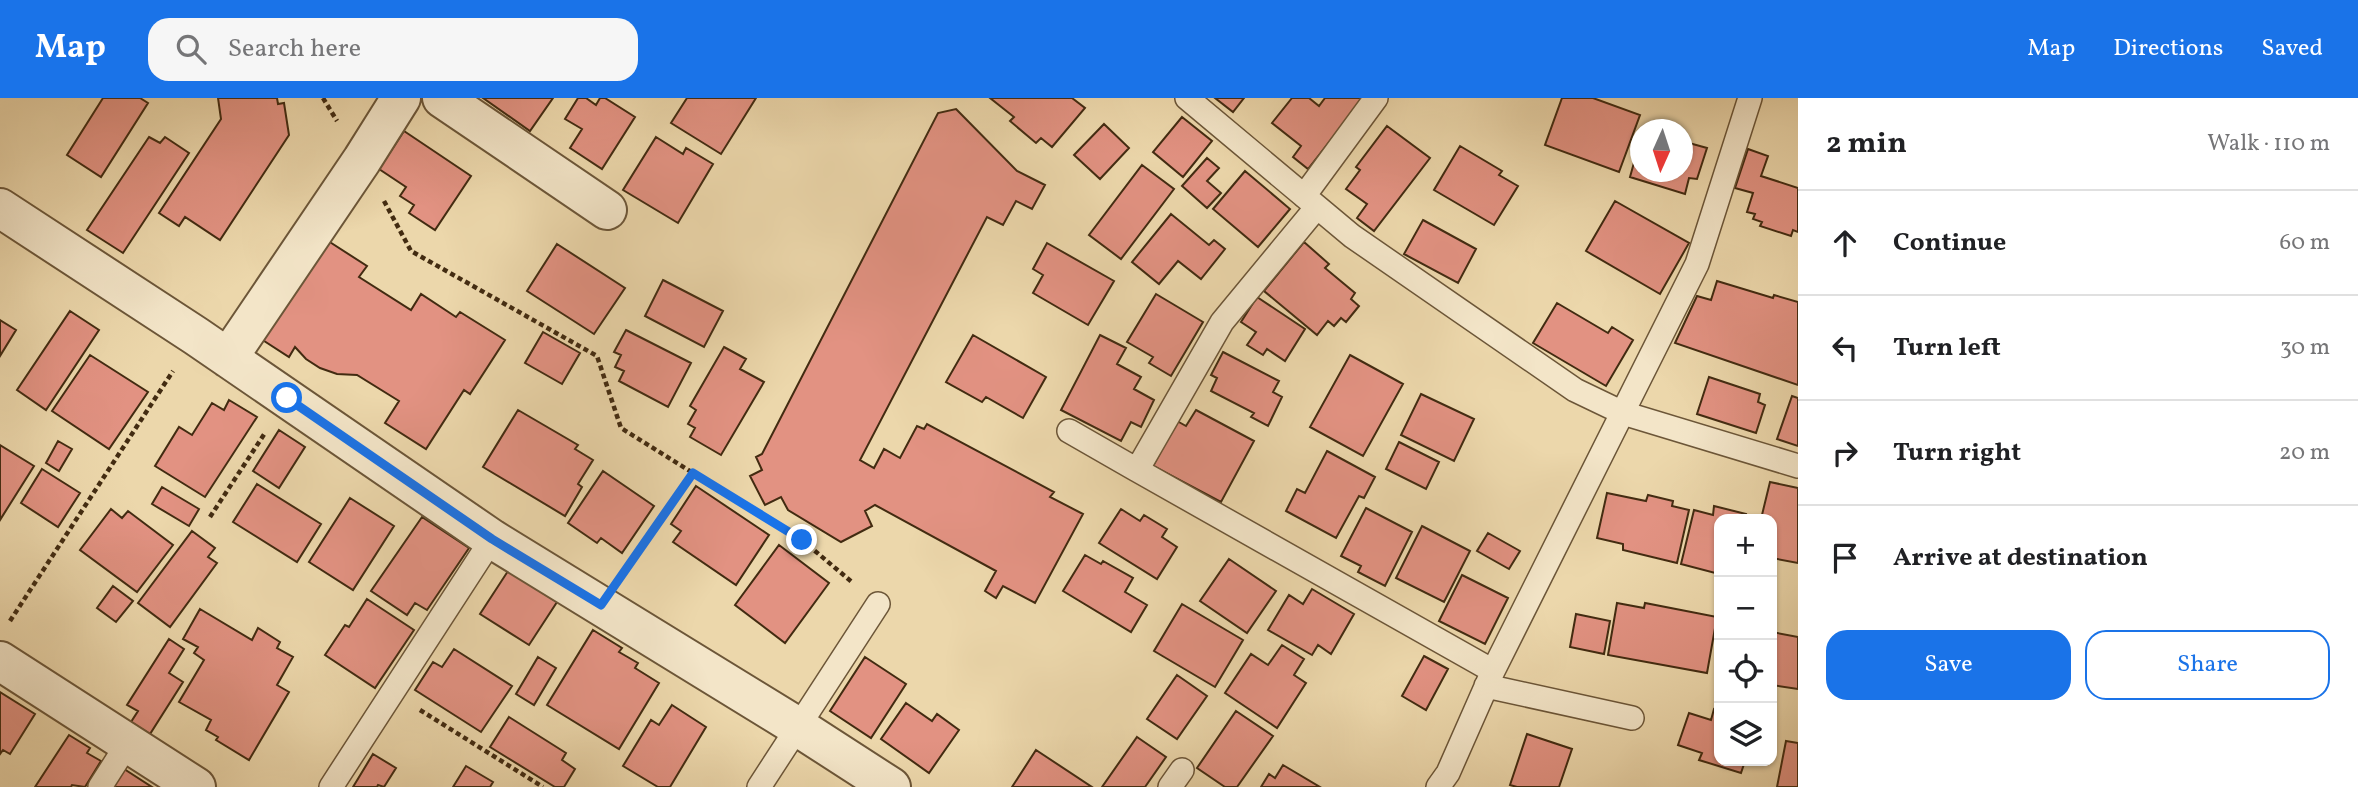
<!DOCTYPE html>
<meta charset="utf-8">
<style>
:root{--surface:#fff;--page:#f6f6f6;--text:#202124;--muted:#757577;--line:#e0e0e0;--accent:#1a73e8}
body{margin:0;font-family:Vollkorn,serif;background:var(--page);color:var(--text)}
.controls{position:absolute;right:21px;bottom:21px;display:grid;overflow:hidden;border-radius:14px;box-shadow:0 2px 5px #0004}
.controls button{width:63px;height:63px;display:grid;place-items:center;padding:0;border:0;border-bottom:2px solid var(--line);background:var(--surface);color:var(--text);font:35px sans-serif}
.compass{position:absolute;left:1630px;top:21px;width:63px;height:63px;border-radius:50%;background:var(--surface);box-shadow:0 2px 5px #0004;rotate:183deg}
.stop{position:absolute;width:21px;height:21px;margin:-16px;border:5px solid #1a73e8;border-radius:50%;background:#fff}
.stop.end{background:#1a73e8;border-color:#fff;box-shadow:0 2px 7px #0008}
.list{margin:0;padding:0;list-style:none}
h2{display:flex;justify-content:space-between;align-items:center;height:91px;margin:0;padding:0 28px;font-size:30px}
h2 small{font-size:23px;font-weight:400;color:var(--muted)}
.list li{display:grid;grid-template-columns:46px 1fr auto;gap:21px;align-items:center;box-sizing:border-box;height:105px;padding:0 28px;border-top:2px solid var(--line)}
.list b{display:block;font-size:26px;white-space:nowrap}
.list em{font-size:23px;font-style:normal;color:var(--muted)}
.actions{display:flex;gap:14px;padding:21px 28px}
.actions a{flex:1;padding:16px 0;border:2px solid var(--accent);border-radius:21px;text-align:center;font-size:24px;color:var(--accent)}
.actions .main{background:var(--accent);color:#fff}
.icon{flex:none;width:38px;height:38px;fill:none;stroke:currentColor;stroke-width:2;stroke-linecap:round;stroke-linejoin:round}
.map{position:relative;flex:none;width:1798px;height:689px;overflow:hidden}
header{display:flex;align-items:center;gap:42px;box-sizing:border-box;height:98px;padding:0 35px;background:var(--accent);color:#fff}
header strong{font-size:33px}
nav{display:flex;gap:38px;margin-inline-start:auto;font-size:24px}
.search{width:490px;height:63px;background:var(--page);display:flex;align-items:center;gap:18px;box-sizing:border-box;padding:0 24px;border-radius:21px;color:var(--muted);font-size:26px}
main{display:flex}
aside{flex:1;background:var(--surface)}
.map>svg:first-child{display:block}
.building{fill:#e29282;stroke:#422b11;stroke-width:2}
.lines{fill:none;stroke-linecap:round;stroke-linejoin:round}
.lane-casing{stroke:#6c5638;stroke-width:26}
.street-casing{stroke:#6c5638;stroke-width:42}
.path{stroke:#422b11;stroke-width:4.5;stroke-dasharray:5 3.5;stroke-linecap:butt}
.lane{stroke:#f3e5c8;stroke-width:23}
.street{stroke:#f3e5c8;stroke-width:38}
.route{stroke:#1a73e8;stroke-width:9}
</style>
<header>
<strong>Map</strong>
<div class="search"><svg class="icon" aria-label="search" viewBox="0 0 24 24"><circle cx="10" cy="10" r="6"/><path d="M15 15l6 6"/></svg>Search here</div>
<nav><a>Map</a><a>Directions</a><a>Saved</a></nav>
</header>
<main>
<div class="map">
<svg width="1798" height="689" viewBox="0 0 1798 689">
<rect width="100%" height="100%" fill="#ecd7ab"/>
<filter id="stains"><feTurbulence type="fractalNoise" baseFrequency=".00286" numOctaves="4"/><feColorMatrix values="0 0 0 0 .2 0 0 0 0 .09 0 0 0 0 .02 0 0 0 .5 -.17"/></filter>
<radialGradient id="worn" r=".72"><stop offset=".6" stop-color="#630" stop-opacity="0"/><stop offset="1" stop-color="#630" stop-opacity=".3"/></radialGradient>
<path class="building" d="M 103,0 L 140,0 L 148,5 L 101,79 L 67,57 Z
M 218,0 L 277,0 L 278,6 L 284,5 L 289,37 L 220,142 L 185,119 L 179,128 L 159,115 L 221,21 Z
M 483,0 L 553,0 L 530,33 Z
M 578,0 L 586,0 L 596,7 L 600,0 L 605,0 L 635,19 L 602,71 L 570,50 L 582,31 L 565,21 Z
M 687,0 L 756,0 L 721,56 L 671,25 Z
M 990,0 L 1072,0 L 1085,10 L 1052,49 L 1041,40 L 1036,45 L 1010,23 L 1014,19 Z
M 1215,0 L 1244,0 L 1233,14 Z
M 1292,0 L 1309,0 L 1319,8 L 1325,0 L 1364,0 L 1308,71 L 1293,59 L 1301,48 L 1272,25 Z
M 1562,0 L 1593,0 L 1640,17 L 1619,74 L 1545,47 Z
M 956,11 L 1017,73 L 1045,87 L 1032,111 L 1016,103 L 1003,127 L 987,119 L 860,362 L 874,370 L 884,351 L 900,360 L 917,328 L 924,331 L 927,326 L 1054,394 L 1050,399 L 1083,416 L 1035,505 L 1003,488 L 996,500 L 985,493 L 996,473 L 875,407 L 865,413 L 872,428 L 841,444 L 788,412 L 781,399 L 765,407 L 750,378 L 762,372 L 756,359 L 762,356 L 938,15 Z
M 1182,19 L 1212,43 L 1183,79 L 1153,54 Z
M 1104,26 L 1129,50 L 1100,81 L 1074,57 Z
M 1387,28 L 1430,60 L 1374,133 L 1357,120 L 1367,106 L 1346,91 L 1360,72 L 1356,69 Z
M 404,33 L 471,78 L 435,132 L 409,115 L 414,107 L 400,98 L 406,89 L 379,71 Z
M 149,39 L 160,45 L 165,39 L 189,55 L 123,155 L 87,132 Z
M 656,39 L 683,56 L 686,50 L 713,66 L 678,125 L 623,92 Z
M 1640,43 L 1640,74 L 1682,74 L 1682,43 L 1707,50 L 1697,81 L 1689,80 L 1685,96 L 1630,79 Z
M 1460,48 L 1502,73 L 1499,77 L 1518,88 L 1494,127 L 1434,92 Z
M 1748,51 L 1768,58 L 1761,78 L 1798,90 L 1798,134 L 1793,132 L 1791,138 L 1760,128 L 1762,124 L 1753,121 L 1755,116 L 1747,114 L 1753,95 L 1735,90 Z
M 1207,60 L 1219,70 L 1207,83 L 1221,95 L 1207,110 L 1182,88 Z
M 1142,67 L 1174,91 L 1121,161 L 1089,137 Z
M 1245,73 L 1290,111 L 1258,149 L 1213,111 Z
M 1615,103 L 1689,145 L 1660,196 L 1586,153 Z
M 1171,116 L 1209,147 L 1214,142 L 1225,151 L 1201,181 L 1178,163 L 1159,186 L 1132,164 Z
M 1423,122 L 1476,151 L 1458,185 L 1404,156 Z
M 322,139 L 367,168 L 359,179 L 411,212 L 421,196 L 456,219 L 460,214 L 505,242 L 470,296 L 464,292 L 426,351 L 385,325 L 399,303 L 357,277 L 337,276 L 320,270 L 306,261 L 295,249 L 289,259 L 258,239 Z
M 1304,144 L 1329,166 L 1325,170 L 1355,195 L 1351,201 L 1359,208 L 1346,224 L 1341,220 L 1334,228 L 1328,223 L 1317,237 L 1264,193 Z
M 1047,145 L 1114,183 L 1088,227 L 1033,195 L 1043,177 L 1033,171 Z
M 557,146 L 625,190 L 594,236 L 527,193 Z
M 663,182 L 723,213 L 704,249 L 645,218 Z
M 1717,183 L 1773,200 L 1774,197 L 1798,204 L 1798,287 L 1675,245 L 1697,198 L 1711,202 Z
M 1156,196 L 1203,224 L 1171,278 L 1149,265 L 1153,259 L 1127,244 Z
M 1257,199 L 1305,231 L 1285,263 L 1267,251 L 1263,257 L 1247,247 L 1256,234 L 1241,224 Z
M 1557,205 L 1608,235 L 1612,229 L 1633,242 L 1606,288 L 1533,245 Z
M 70,213 L 99,232 L 46,312 L 17,292 Z
M 0,222 L 16,232 L 0,258 Z
M 626,232 L 691,265 L 668,309 L 619,283 L 624,273 L 615,269 L 621,257 L 614,254 Z
M 543,234 L 580,255 L 562,286 L 525,265 Z
M 973,237 L 1046,279 L 1023,320 L 986,299 L 982,304 L 946,284 Z
M 1100,237 L 1126,250 L 1117,266 L 1141,279 L 1134,291 L 1154,302 L 1141,329 L 1131,324 L 1121,343 L 1061,312 Z
M 724,249 L 746,261 L 740,271 L 764,284 L 721,357 L 690,339 L 695,330 L 688,326 L 696,312 L 690,308 Z
M 1223,254 L 1279,283 L 1273,294 L 1282,299 L 1268,328 L 1251,319 L 1254,315 L 1211,293 L 1217,280 L 1211,277 Z
M 90,257 L 148,294 L 109,351 L 52,313 Z
M 1350,257 L 1403,286 L 1363,358 L 1310,329 Z
M 1709,279 L 1760,296 L 1758,304 L 1765,307 L 1756,335 L 1697,316 Z
M 1421,296 L 1474,321 L 1454,363 L 1401,337 Z
M 1792,298 L 1798,300 L 1798,348 L 1777,341 Z
M 229,302 L 257,319 L 205,399 L 155,368 L 179,329 L 192,337 L 212,305 L 224,312 Z
M 518,312 L 578,347 L 575,351 L 593,362 L 578,386 L 582,389 L 565,418 L 483,369 Z
M 1196,312 L 1254,343 L 1221,404 L 1153,368 L 1177,323 L 1186,328 Z
M 279,332 L 305,349 L 279,390 L 253,373 Z
M 58,343 L 72,351 L 59,373 L 46,365 Z
M 1399,344 L 1439,364 L 1426,391 L 1386,371 Z
M 0,347 L 34,368 L 0,422 Z
M 1327,353 L 1375,379 L 1364,400 L 1359,398 L 1336,440 L 1286,413 L 1297,391 L 1305,395 Z
M 42,371 L 80,395 L 58,429 L 21,405 Z
M 603,373 L 654,408 L 622,455 L 601,440 L 597,445 L 568,425 Z
M 1770,384 L 1798,390 L 1798,465 L 1772,460 L 1775,445 L 1772,444 L 1772,421 L 1761,421 Z
M 257,386 L 321,426 L 297,464 L 233,424 Z
M 696,388 L 769,437 L 736,487 L 673,444 L 681,433 L 671,426 Z
M 162,389 L 199,411 L 189,428 L 152,406 Z
M 1607,395 L 1646,403 L 1648,397 L 1673,403 L 1672,408 L 1689,412 L 1677,465 L 1623,452 L 1623,446 L 1597,440 Z
M 350,400 L 394,428 L 353,492 L 309,464 Z
M 1714,408 L 1746,416 L 1745,421 L 1719,421 L 1719,476 L 1681,466 L 1694,412 L 1713,417 Z
M 1366,410 L 1412,434 L 1385,488 L 1358,474 L 1361,468 L 1341,458 Z
M 111,411 L 122,420 L 128,413 L 173,447 L 137,494 L 80,452 Z
M 1121,411 L 1140,423 L 1144,417 L 1167,431 L 1162,439 L 1177,449 L 1157,481 L 1099,445 Z
M 422,419 L 469,450 L 427,512 L 415,505 L 407,517 L 371,493 Z
M 1422,428 L 1470,453 L 1444,504 L 1396,480 Z
M 192,433 L 215,450 L 208,459 L 217,465 L 170,529 L 138,505 Z
M 1488,435 L 1520,453 L 1509,471 L 1477,453 Z
M 779,447 L 829,485 L 785,545 L 735,507 Z
M 1085,457 L 1101,466 L 1103,463 L 1133,480 L 1125,494 L 1147,507 L 1131,534 L 1063,493 Z
M 1229,461 L 1276,493 L 1247,535 L 1200,503 Z
M 508,473 L 557,504 L 529,547 L 480,516 Z
M 1462,477 L 1508,500 L 1485,546 L 1439,523 Z
M 113,488 L 133,503 L 116,524 L 97,510 Z
M 1312,491 L 1354,516 L 1331,556 L 1318,547 L 1312,557 L 1268,532 L 1289,497 L 1303,506 Z
M 367,501 L 414,532 L 375,590 L 325,557 L 345,527 L 349,529 Z
M 1617,505 L 1644,510 L 1645,505 L 1717,519 L 1707,575 L 1608,557 Z
M 1182,506 L 1243,542 L 1215,589 L 1154,553 Z
M 200,511 L 252,542 L 258,530 L 280,544 L 277,550 L 293,559 L 277,587 L 289,594 L 249,662 L 216,642 L 218,639 L 206,632 L 211,622 L 179,604 L 204,562 L 194,555 L 198,549 L 183,541 Z
M 1576,516 L 1610,523 L 1604,556 L 1570,549 Z
M 593,532 L 622,550 L 619,554 L 638,565 L 635,570 L 659,585 L 619,651 L 547,607 Z
M 1772,534 L 1798,539 L 1798,591 L 1772,587 Z
M 169,541 L 184,551 L 169,575 L 183,584 L 150,636 L 131,624 L 138,613 L 127,607 Z
M 1282,547 L 1304,561 L 1294,577 L 1306,585 L 1277,630 L 1225,595 L 1251,556 L 1268,567 Z
M 454,551 L 512,588 L 481,634 L 415,592 L 433,564 L 442,569 Z
M 1424,558 L 1448,571 L 1426,612 L 1402,598 Z
M 538,559 L 556,570 L 534,607 L 516,596 Z
M 865,559 L 906,586 L 871,640 L 830,613 Z
M 1177,577 L 1207,598 L 1177,641 L 1147,621 Z
M 0,594 L 35,616 L 10,656 L 3,652 L 0,656 Z
M 906,605 L 932,623 L 937,616 L 959,632 L 929,675 L 881,641 Z
M 672,607 L 706,629 L 670,689 L 658,689 L 623,668 L 651,622 L 659,627 Z
M 1714,611 L 1719,613 L 1719,663 L 1745,663 L 1741,675 L 1699,662 L 1702,655 L 1678,647 L 1689,615 L 1711,622 Z
M 1236,613 L 1273,638 L 1237,689 L 1225,689 L 1197,670 Z
M 509,619 L 566,655 L 562,662 L 575,671 L 564,689 L 555,689 L 490,649 Z
M 1527,636 L 1572,651 L 1559,689 L 1517,689 L 1510,687 Z
M 69,637 L 90,650 L 87,655 L 101,663 L 85,689 L 72,687 L 71,689 L 35,689 Z
M 1137,639 L 1166,659 L 1145,689 L 1102,689 Z
M 1786,643 L 1798,645 L 1798,689 L 1777,689 Z
M 1036,652 L 1092,689 L 1012,689 Z
M 373,656 L 396,670 L 384,689 L 378,687 L 377,689 L 353,689 Z
M 1283,667 L 1320,689 L 1261,689 L 1269,676 L 1275,680 Z
M 466,668 L 493,684 L 490,689 L 453,689 Z
M 121,669 L 152,689 L 108,689 Z"/>
<g class="lines">
<g class="lane-casing">
<path id="lane" d="M 1187,0 L 1352,138 L 1575,292 L 1623,315 L 1798,368
M 1304,98 L 1376,0
M 1317,109 L 1222,224 L 1137,372 L 1493,573
M 1069,333 L 1137,372
M 1486,588 L 1632,620
M 100,689 L 128,645
M 331,689 L 492,441
M 759,689 L 878,506
M 1170,689 L 1182,672
M 1438,689 L 1448,675 L 1493,573 L 1697,166 L 1750,0"/>
</g>
<g class="street-casing">
<path id="street" d="M 442,0 L 607,112
M 0,110 L 196,238 L 492,441 L 798,629 L 891,689
M 228,260 L 362,62 L 401,0
M 0,563 L 196,689"/>
</g>
<path class="path" d="M 323,0 L 337,23
M 384,103 L 411,153 L 597,258 L 621,330 L 693,375 L 625,474
M 693,375 L 802,442 L 853,485
M 210,419 L 265,335
M 10,523 L 173,273
M 420,612 L 543,689"/>
<use href="#lane" class="lane"/>
<use href="#street" class="street"/>
</g>
<g class="lines">
<path class="route" d="M 287,300 L 492,441 L 601,507 L 693,375 L 802,442"/>
</g>
<rect width="100%" height="100%" filter="url(#stains)"/>
<rect width="100%" height="100%" fill="url(#worn)"/>
</svg>
<div class="controls">
<button>+</button>
<button>−</button>
<button><svg class="icon" aria-label="locate" viewBox="0 0 24 24"><circle cx="12" cy="12" r="6"/><path d="M12 2v4M12 18v4M2 12h4M18 12h4"/></svg></button>
<button><svg class="icon" aria-label="layers" viewBox="0 0 24 24"><path d="M12 4l9 5-9 5-9-5zM3 14l9 5 9-5"/></svg></button>
</div>
<svg class="compass" viewBox="-18 -18 36 36"><path d="M0-13l5 13h-10z" fill="#e53935"/><path d="M0 13l5-13h-10z" fill="#757577"/></svg>
<div class="stop" style="left:287px;top:300px"></div>
<div class="stop end" style="left:802px;top:442px"></div>
</div>
<aside>
<h2>2 min<small>Walk · 110 m</small></h2>
<ul class="list">
<li><svg class="icon" aria-label="ahead" viewBox="0 0 24 24"><path d="M12 20V5M6 11l6-6 6 6"/></svg><div><b>Continue</b></div><em>60 m</em></li>
<li><svg class="icon" aria-label="left" viewBox="0 0 24 24"><path d="M17 20v-9H6M10 6l-5 5 5 5"/></svg><div><b>Turn left</b></div><em>30 m</em></li>
<li><svg class="icon" aria-label="right" viewBox="0 0 24 24"><path d="M7 20v-9h11M14 6l5 5-5 5"/></svg><div><b>Turn right</b></div><em>20 m</em></li>
<li><svg class="icon" aria-label="arrive" viewBox="0 0 24 24"><path d="M6 21V4h12l-3 4 3 4H6"/></svg><div><b>Arrive at destination</b></div></li>
</ul>
<div class="actions"><a class="main">Save</a><a>Share</a></div>
</aside>
</main>
